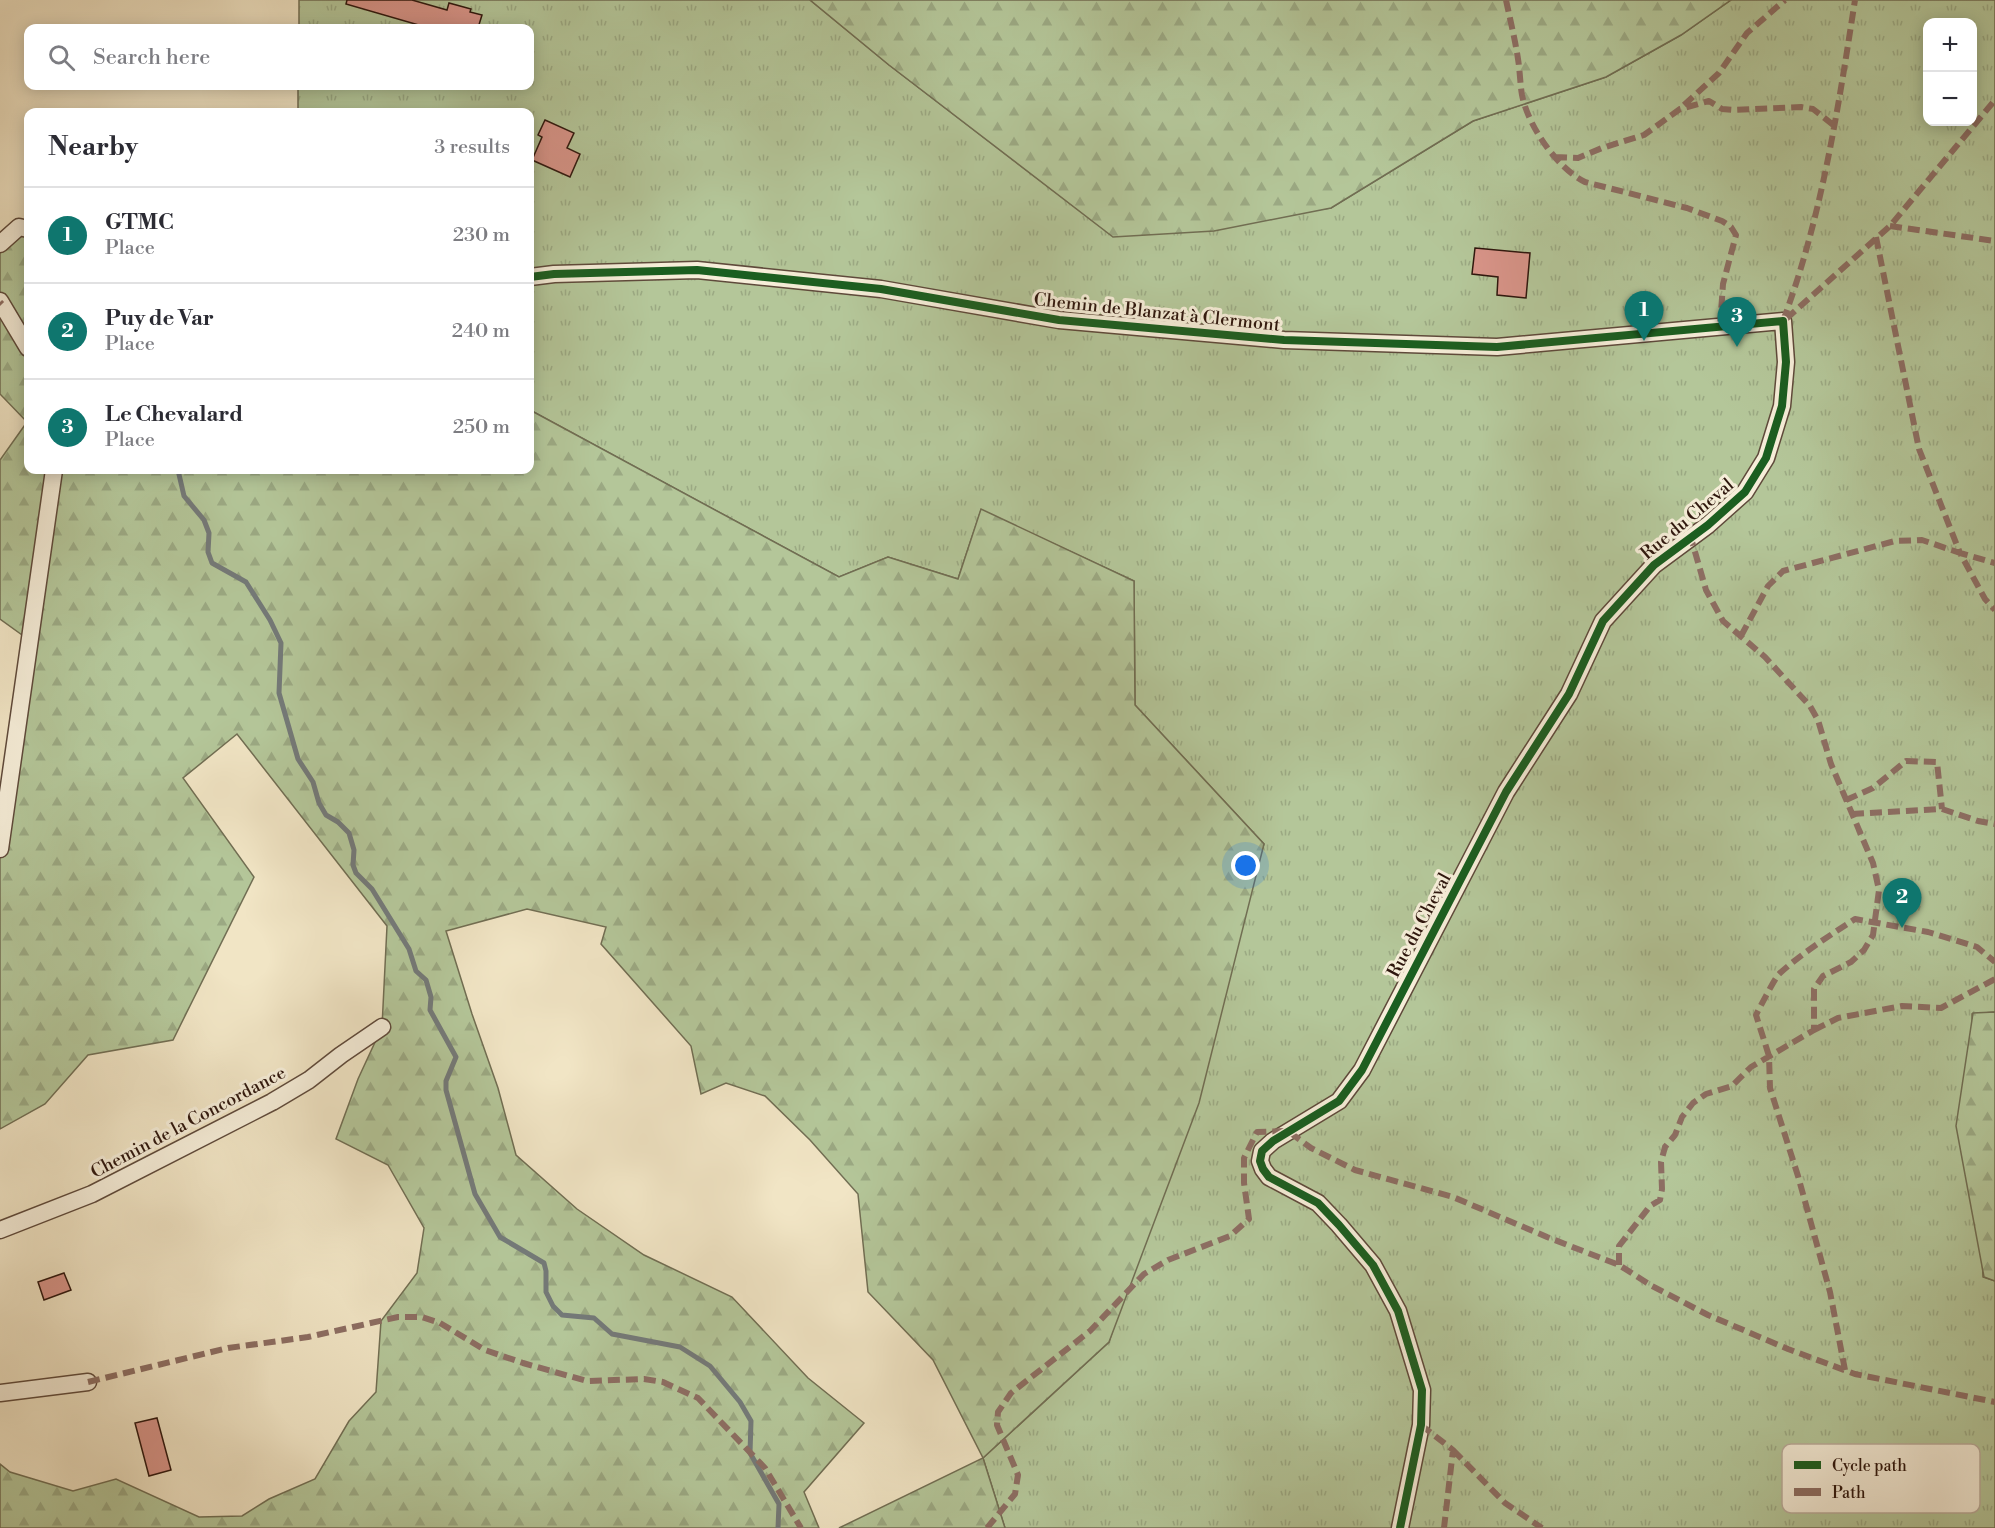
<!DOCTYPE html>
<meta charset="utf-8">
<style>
:root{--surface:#fff;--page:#f2f2f3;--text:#2b2b33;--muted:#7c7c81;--line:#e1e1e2;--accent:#0f766e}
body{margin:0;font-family:"Libre Bodoni",serif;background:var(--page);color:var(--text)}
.controls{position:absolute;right:18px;top:18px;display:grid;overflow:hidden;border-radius:12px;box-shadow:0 3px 15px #0003}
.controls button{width:54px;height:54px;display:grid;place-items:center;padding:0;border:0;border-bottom:2px solid var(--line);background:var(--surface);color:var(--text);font:30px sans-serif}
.you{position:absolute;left:1246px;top:866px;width:21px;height:21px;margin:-15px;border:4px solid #fff;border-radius:50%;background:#1a73e8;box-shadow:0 0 0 9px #1a73e833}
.badge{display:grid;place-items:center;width:39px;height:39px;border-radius:50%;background:var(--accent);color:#fff;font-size:20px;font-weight:700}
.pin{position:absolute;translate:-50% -50px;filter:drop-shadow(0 2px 3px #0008)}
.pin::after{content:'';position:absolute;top:32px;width:21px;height:18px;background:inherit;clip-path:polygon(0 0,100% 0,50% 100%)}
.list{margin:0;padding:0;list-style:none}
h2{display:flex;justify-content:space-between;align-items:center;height:78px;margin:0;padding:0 24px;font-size:26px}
h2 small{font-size:20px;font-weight:400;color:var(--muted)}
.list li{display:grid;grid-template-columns:39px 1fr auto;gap:18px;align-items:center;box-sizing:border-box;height:96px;padding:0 24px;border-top:2px solid var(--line)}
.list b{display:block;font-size:22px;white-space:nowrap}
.list p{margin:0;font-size:20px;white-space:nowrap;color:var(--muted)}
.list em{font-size:20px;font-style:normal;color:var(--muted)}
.icon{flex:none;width:33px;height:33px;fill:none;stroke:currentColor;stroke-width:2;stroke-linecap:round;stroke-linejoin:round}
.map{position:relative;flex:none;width:1995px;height:1528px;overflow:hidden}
.search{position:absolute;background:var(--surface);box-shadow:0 3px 15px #0003;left:24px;top:24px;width:510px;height:66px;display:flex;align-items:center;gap:15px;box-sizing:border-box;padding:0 21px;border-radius:12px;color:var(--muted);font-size:22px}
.panel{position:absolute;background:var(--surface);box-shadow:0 3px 15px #0003;left:24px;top:108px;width:510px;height:366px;border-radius:12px}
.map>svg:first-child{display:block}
.grass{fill:url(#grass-tufts);stroke:#716e53;stroke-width:1.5;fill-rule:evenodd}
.forest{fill:url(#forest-firs);stroke:#716e53;stroke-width:1.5}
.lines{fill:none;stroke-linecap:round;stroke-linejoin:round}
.stream{stroke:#747a79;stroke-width:5}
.building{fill:#d89489;stroke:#2e160d;stroke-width:1.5}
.street-casing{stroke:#5f4a3b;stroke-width:19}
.street{stroke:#f6eed9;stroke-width:16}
.quiet{stroke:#8d6e63;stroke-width:6;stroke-dasharray:12 6;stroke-linecap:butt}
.cycleway-casing{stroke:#f6eed9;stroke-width:11}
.cycleway{stroke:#1b5e20;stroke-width:8}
.labels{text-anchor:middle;stroke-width:6;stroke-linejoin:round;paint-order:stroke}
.street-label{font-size:18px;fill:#2e160d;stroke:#f6eed9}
.key{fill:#f6eed9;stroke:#baad9c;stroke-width:1.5}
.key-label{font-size:16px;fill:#2e160d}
</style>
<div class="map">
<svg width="1995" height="1528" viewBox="0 0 1995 1528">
<defs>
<pattern id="grass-tufts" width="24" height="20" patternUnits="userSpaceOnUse" patternTransform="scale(1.5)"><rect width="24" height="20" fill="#b4c699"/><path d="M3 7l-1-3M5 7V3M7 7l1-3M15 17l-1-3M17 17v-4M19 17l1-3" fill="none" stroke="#9ba983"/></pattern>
<pattern id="forest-firs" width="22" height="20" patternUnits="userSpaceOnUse" patternTransform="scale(1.5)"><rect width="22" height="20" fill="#b4c699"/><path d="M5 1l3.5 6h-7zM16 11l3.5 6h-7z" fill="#9ba983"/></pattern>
</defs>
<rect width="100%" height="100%" fill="#f1e5c5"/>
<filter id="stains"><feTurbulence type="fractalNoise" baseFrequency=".00333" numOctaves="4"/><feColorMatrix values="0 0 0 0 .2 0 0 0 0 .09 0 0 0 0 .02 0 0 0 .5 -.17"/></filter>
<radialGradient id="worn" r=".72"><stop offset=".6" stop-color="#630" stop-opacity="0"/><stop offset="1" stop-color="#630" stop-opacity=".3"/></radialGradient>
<path class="grass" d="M 299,0 L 810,0 L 889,65 L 1113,236 L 1331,208 L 1473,121 L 1606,77 L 1681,35 L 1731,0 L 1995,0 L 1995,1012 L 1972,1014 L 1983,1277 L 1995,1281 L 1995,1528 L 1005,1528 L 983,1458 L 1109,1342 L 1264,844 L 1135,705 L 1134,581 L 981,510 L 958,579 L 888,557 L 839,577 L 530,410 L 530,112 L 298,112 L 298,86 L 530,86 L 530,28 L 299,28 ZM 1928,22 L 1972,22 L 1972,122 L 1928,122 Z"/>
<path class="forest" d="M 810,0 L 1731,0 L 1681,35 L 1606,77 L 1473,121 L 1331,208 L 1214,231 L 1113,237 L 889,65 Z
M 28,229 L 28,470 L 530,470 L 530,410 L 839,577 L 888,557 L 958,579 L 981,509 L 1134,581 L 1135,705 L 1264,844 L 1199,1103 L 1109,1342 L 983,1458 L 1005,1528 L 839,1528 L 983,1458 L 933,1360 L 868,1292 L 858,1194 L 810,1140 L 765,1096 L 726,1083 L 701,1094 L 691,1046 L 601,944 L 606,927 L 527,909 L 446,931 L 472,1014 L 498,1088 L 516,1155 L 577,1209 L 644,1255 L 732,1297 L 808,1378 L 864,1423 L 804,1492 L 819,1528 L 0,1528 L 0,1464 L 10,1472 L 73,1491 L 116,1479 L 199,1517 L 242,1516 L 269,1499 L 315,1479 L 349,1421 L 376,1392 L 381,1321 L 417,1273 L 424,1228 L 388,1165 L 336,1139 L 358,1079 L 382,1027 L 387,926 L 237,734 L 183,778 L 254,877 L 173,1040 L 88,1055 L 45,1104 L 0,1129 L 0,849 L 29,640 L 0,619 L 0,460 L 27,422 L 0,394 L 0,244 Z
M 1995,1012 L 1995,1281 L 1984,1277 L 1956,1126 L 1973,1013 Z"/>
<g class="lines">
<path class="stream" d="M 178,470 L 184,496 L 204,520 L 209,533 L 208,552 L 212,563 L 246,582 L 270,620 L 281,643 L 279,693 L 298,759 L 313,782 L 319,803 L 326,815 L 338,822 L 349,833 L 354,850 L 353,865 L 356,873 L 372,889 L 409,949 L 416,971 L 426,980 L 431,997 L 430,1010 L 456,1057 L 446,1081 L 446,1090 L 475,1194 L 500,1237 L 544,1263 L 546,1271 L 546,1292 L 553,1306 L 562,1315 L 594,1318 L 612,1334 L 680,1347 L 710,1366 L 740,1402 L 751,1421 L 750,1453 L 779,1504 L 778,1528"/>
</g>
<path class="building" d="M 347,0 L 412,0 L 447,10 L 449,3 L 471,9 L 470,12 L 482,15 L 478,28 L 429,28 L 346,4 Z
M 545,120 L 574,133 L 567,148 L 580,154 L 570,177 L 532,160 L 542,137 L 538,135 Z
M 1475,248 L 1530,253 L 1526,298 L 1497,295 L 1498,277 L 1472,274 Z
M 64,1273 L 71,1290 L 44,1300 L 38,1282 Z
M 157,1418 L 171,1470 L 149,1476 L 135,1423 Z"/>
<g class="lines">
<g class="street-casing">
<path id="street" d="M 0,244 L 19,227 L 28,229
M 530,277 L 554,274 L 697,270 L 881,289 L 1059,320 L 1284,340 L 1497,347 L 1783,321 L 1786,362 L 1782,406 L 1766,458 L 1745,492 L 1708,525 L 1654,565 L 1603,621 L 1569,694 L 1506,792 L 1362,1070 L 1339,1101 L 1273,1141 L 1262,1151 L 1260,1161 L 1263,1169 L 1269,1177 L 1318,1203 L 1339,1225 L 1373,1265 L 1398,1311 L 1422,1390 L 1421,1425 L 1400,1528
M 0,301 L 28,348
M 0,849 L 54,470
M 0,1230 L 92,1194 L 272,1102 L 309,1080 L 341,1055 L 382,1027
M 0,1393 L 88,1382"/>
</g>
<use href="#street" class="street"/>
<path class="quiet" d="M 1506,0 C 1510,19 1515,39 1518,59 C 1520,71 1520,83 1522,95 C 1528,126 1557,168 1585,182 L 1687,208 L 1722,221 L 1731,227 L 1736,235 L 1723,284 L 1720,327
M 1684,105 L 1719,73 L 1747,33 L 1785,0
M 1555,157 L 1578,158 L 1602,148 L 1644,135 L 1680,109 L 1709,101 L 1722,109 L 1734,110 L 1801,107 L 1813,109 L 1836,127
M 1890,226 L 1995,241
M 1876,237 L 1919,449 L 1960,553 L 1995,563
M 0,302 L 2,304
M 1786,319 L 1890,226 L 1995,100
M 1783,321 C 1822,217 1838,109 1855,0
M 1741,636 L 1768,586 L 1783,571 L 1895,541 L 1922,540 L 1960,553 L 1985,599 L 1995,610
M 1846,800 L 1873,788 L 1906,761 L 1937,762 L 1942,809
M 1852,814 L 1942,809 L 1978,821 L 1995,824
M 1814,1030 L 1838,1018 L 1902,1006 L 1941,1008 L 1995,979
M 1619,1265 L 1619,1246 L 1650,1206 L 1660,1200 L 1662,1189 L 1661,1162 L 1665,1147 L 1675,1135 L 1682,1117 L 1693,1103 L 1706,1094 L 1732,1086 L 1751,1067 L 1814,1030 L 1814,989 L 1823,976 L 1851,962 L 1864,950 L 1873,935 L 1879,890 L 1873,863 L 1831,764 L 1818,720 L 1810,706 L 1765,657 L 1723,621 L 1706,590 L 1691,538
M 1845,1370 L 1830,1292 L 1798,1176 L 1770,1088 L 1769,1056 L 1756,1015 C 1760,1007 1775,978 1779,974 C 1802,953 1829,936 1855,919 L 1928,932 L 1977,947 L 1995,962
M 88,1382 L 228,1348 L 308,1337 L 398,1317 L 422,1317 L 440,1323 L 485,1350 L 523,1363 L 587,1381 L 644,1379 L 663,1382 L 698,1398 L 765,1468 L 801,1528
M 1421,1425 L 1453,1450 L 1444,1528
M 1453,1450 L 1505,1503 L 1542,1528
M 987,1528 L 1015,1494 L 1018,1475 L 997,1425 L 998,1412 L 1011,1393 L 1090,1331 L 1144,1274 L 1168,1260 L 1230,1236 L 1249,1219 L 1244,1183 L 1244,1158 L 1257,1132 L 1288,1131 L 1311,1148 L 1355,1170 L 1453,1197 L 1547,1237 L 1619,1265 L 1652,1286 L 1708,1315 L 1788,1349 L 1855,1374 L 1995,1402"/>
<g class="cycleway-casing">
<path id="cycleway" d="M 530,277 L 554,274 L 697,270 L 881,289 L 1059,320 L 1284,340 L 1497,347 L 1783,321 L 1786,362 L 1782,406 L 1766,458 L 1745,492 L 1708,525 L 1654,565 L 1603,621 L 1569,694 L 1506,792 L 1362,1070 L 1339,1101 L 1273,1141 L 1262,1151 L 1260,1161 L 1263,1169 L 1269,1177 L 1318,1203 L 1339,1225 L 1373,1265 L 1398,1311 L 1422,1390 L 1421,1425 L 1400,1528"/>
</g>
<use href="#cycleway" class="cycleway"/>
</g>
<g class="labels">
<g class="street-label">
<text transform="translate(1157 312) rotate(6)" y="6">Chemin de Blanzat à Clermont</text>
<text transform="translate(1687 519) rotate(-40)" y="6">Rue du Cheval</text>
<text transform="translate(1419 925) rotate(-62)" y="6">Rue du Cheval</text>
<text transform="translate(188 1122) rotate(-28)" y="6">Chemin de la Concordance</text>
</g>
</g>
<rect x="1782" y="1444" width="198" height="69" rx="9" class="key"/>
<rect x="1794" y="1461" width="27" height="8" fill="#1b5e20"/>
<rect x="1794" y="1488" width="27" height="8" fill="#8d6e63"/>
<g class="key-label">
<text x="1832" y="1471">Cycle path</text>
<text x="1832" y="1498">Path</text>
</g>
<rect width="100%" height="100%" filter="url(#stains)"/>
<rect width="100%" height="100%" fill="url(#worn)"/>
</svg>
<div class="controls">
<button>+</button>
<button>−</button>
</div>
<div class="you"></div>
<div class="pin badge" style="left:1644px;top:341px">1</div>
<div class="pin badge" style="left:1902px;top:928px">2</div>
<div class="pin badge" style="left:1737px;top:347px">3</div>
<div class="search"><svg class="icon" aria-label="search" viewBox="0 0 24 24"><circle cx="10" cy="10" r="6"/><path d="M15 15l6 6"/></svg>Search here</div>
<section class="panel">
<h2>Nearby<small>3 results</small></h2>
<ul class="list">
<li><span class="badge">1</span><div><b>GTMC</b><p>Place</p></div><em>230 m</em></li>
<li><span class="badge">2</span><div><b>Puy de Var</b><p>Place</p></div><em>240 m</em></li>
<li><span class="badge">3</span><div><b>Le Chevalard</b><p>Place</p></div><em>250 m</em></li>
</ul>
</section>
</div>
